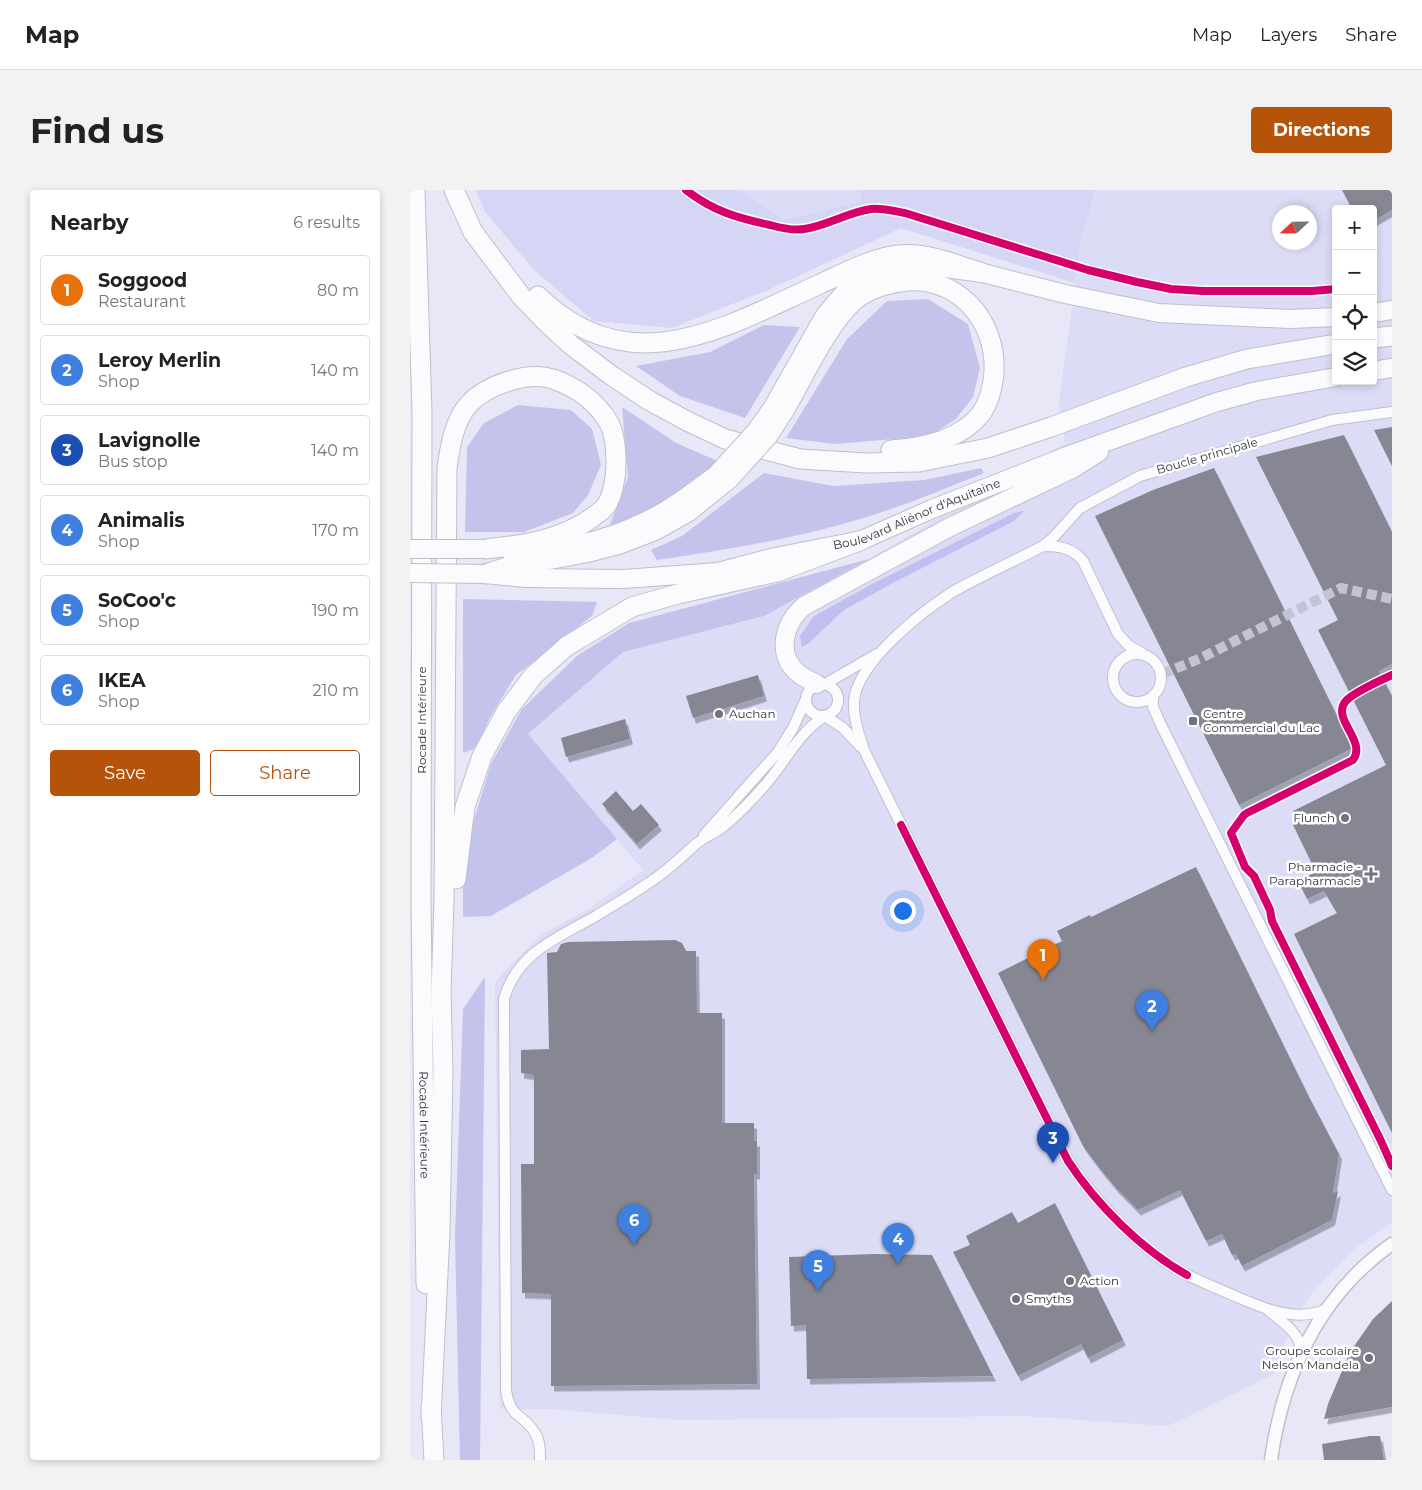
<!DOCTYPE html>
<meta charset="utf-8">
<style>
:root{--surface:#fff;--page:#f2f2f2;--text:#222;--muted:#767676;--line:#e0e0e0;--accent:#b45309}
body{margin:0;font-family:Montserrat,sans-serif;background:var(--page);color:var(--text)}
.controls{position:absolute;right:15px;top:15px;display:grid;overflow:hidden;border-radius:5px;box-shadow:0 2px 8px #0003}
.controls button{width:45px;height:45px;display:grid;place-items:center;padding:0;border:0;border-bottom:1px solid var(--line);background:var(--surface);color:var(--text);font:25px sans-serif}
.compass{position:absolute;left:862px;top:15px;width:45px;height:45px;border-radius:50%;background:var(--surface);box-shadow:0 2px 8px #0003;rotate:248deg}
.you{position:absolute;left:492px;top:720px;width:18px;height:18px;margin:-12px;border:4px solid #fff;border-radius:50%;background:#1a73e8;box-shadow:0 0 0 8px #1a73e833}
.badge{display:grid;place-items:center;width:32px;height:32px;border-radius:50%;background:var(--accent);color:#fff;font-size:16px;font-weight:700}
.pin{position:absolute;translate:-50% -41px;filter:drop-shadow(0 1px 2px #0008)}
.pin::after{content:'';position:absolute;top:26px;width:18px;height:15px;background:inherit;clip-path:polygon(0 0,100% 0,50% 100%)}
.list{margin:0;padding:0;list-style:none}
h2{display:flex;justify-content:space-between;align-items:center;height:65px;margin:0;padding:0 20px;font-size:21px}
h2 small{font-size:16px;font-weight:400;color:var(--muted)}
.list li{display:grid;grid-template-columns:32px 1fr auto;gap:15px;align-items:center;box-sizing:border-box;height:70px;margin:0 10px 10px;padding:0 10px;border:1px solid var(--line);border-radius:5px}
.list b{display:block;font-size:19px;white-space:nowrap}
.list p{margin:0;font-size:16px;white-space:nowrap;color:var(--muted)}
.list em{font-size:16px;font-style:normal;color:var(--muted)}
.actions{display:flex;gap:10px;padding:15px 20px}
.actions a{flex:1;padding:11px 0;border:1px solid var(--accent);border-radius:5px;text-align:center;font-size:18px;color:var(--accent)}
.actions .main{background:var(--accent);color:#fff}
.icon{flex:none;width:28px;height:28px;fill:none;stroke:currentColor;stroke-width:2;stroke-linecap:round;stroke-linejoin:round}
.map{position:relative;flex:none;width:982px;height:1270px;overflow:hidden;border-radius:5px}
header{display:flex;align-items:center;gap:30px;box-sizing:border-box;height:70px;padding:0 25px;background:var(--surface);border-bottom:1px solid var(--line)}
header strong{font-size:24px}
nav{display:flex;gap:28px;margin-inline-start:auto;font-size:18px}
.intro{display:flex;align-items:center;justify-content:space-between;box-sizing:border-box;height:120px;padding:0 30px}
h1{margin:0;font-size:35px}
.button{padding:12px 22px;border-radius:5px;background:var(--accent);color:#fff;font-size:18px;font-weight:700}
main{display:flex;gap:30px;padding:0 30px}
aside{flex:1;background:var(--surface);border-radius:5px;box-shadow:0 2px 8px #0003}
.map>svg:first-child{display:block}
.built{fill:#dcdcf7;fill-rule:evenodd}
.green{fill:#d5d5f5}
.forest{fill:#c3c3ec}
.water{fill:#c0c0f0}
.building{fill:#878793;filter:url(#shadow)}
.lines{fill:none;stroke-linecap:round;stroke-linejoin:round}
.minor-tunnel{stroke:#c3c3d3;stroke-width:10;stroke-dasharray:10 5;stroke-linecap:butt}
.minor-casing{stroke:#bfbfcb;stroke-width:12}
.tertiary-casing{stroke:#bfbfcb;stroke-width:15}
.trunk-casing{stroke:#bfbfcb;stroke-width:20}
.motorway-casing{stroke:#bfbfcb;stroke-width:21}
.minor{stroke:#fbfbfe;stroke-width:10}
.tertiary{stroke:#fbfbfe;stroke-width:12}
.trunk{stroke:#fbfbfe;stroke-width:18}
.motorway{stroke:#fbfbfe;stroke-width:19}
.trunk-bridge-casing{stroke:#bfbfcb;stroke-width:20;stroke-linecap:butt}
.motorway-bridge-casing{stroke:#bfbfcb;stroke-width:21;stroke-linecap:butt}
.trunk-bridge{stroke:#fbfbfe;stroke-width:18}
.motorway-bridge{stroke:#fbfbfe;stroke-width:19}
.cycleway-casing{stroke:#fff;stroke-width:11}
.cycleway{stroke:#d6006c;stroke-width:8}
.poi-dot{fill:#72727f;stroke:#fff;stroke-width:2}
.labels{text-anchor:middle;stroke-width:5;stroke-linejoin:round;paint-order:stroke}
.street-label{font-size:12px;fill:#33333e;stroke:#fff}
.poi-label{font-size:12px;fill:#33333e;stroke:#fff;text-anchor:start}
</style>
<header>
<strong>Map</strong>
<nav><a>Map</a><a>Layers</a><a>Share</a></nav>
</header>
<div class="intro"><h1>Find us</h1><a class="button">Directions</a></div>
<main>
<aside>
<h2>Nearby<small>6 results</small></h2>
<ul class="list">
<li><span class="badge" style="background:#e8710a">1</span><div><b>Soggood</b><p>Restaurant</p></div><em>80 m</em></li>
<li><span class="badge" style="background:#3f7fe0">2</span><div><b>Leroy Merlin</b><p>Shop</p></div><em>140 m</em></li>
<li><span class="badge" style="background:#1a4fb4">3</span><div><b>Lavignolle</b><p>Bus stop</p></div><em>140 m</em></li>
<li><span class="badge" style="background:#3f7fe0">4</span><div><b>Animalis</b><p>Shop</p></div><em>170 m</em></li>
<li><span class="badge" style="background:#3f7fe0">5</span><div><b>SoCoo'c</b><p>Shop</p></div><em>190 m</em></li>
<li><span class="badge" style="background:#3f7fe0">6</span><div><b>IKEA</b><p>Shop</p></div><em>210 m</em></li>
</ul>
<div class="actions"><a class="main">Save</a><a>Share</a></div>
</aside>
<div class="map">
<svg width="982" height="1270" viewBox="0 0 982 1270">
<defs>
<filter id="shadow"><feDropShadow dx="3" dy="5.5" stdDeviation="0" flood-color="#0004"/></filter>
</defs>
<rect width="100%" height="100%" fill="#e7e7f8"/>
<path class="built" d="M 328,0 L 450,0 L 451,11 L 375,30 Z
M 685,0 L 982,0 L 982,1033 L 943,1060 L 902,1103 L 881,1136 L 864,1184 L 758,1236 L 613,1226 L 267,1230 L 142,1219 L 90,1219 L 85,792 L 108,767 L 131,745 L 180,718 L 233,680 L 118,544 L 213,462 L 354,426 L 459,369 L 655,253 L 649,212 L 671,52 ZM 926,19 L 963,19 L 963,191 L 926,191 ZM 869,22 L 899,22 L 899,52 L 869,52 Z"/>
<path class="green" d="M 66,0 L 328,0 L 375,30 L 451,11 L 450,0 L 685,0 L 671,52 L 665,93 L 491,38 L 358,100 L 262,138 L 184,131 L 125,81 L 75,22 Z"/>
<path class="forest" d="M 518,109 L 558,134 L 570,178 L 563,207 L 546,229 L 519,246 L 425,254 L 376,248 L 437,149 L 477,111 Z
M 354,135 L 390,137 L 335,228 L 270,206 L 226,176 L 300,162 Z
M 108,215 L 161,220 L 182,239 L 191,275 L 178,305 L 163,323 L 114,342 L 55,342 L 57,257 L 74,233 Z
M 212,217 L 266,253 L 310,272 L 267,304 L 233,325 L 200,335 L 218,287 Z
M 571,278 L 574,283 C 541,296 508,310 475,321 C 401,346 323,359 247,370 L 241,360 L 272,346 L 354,283 L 423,296 L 514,290 Z
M 459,369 L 354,426 L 213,462 L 118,544 L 207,649 L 182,668 L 81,726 L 53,727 L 53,694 L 59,646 L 81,574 L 112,519 L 167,466 L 219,433 Z
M 53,409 L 187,412 L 182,426 L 106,485 L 80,527 L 66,558 L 53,563 Z
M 75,787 L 70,1270 L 50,1270 L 45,1047 L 53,819 Z"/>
<path class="water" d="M 614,321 L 604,331 L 479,395 L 434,420 L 398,454 L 392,457 L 390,446 L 404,426 L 460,395 L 604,323 Z"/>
<path class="building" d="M 932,0 L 982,0 L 982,20 L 963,31 L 963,19 L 942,19 Z
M 982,237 L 982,276 L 964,240 Z
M 934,245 L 982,342 L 982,474 L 969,481 L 982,506 L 982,943 L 884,744 L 927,723 L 914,701 L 897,709 L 888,691 L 906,682 L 883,635 L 889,632 L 883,621 L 976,575 L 908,440 L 928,430 L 846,267 Z
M 804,278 L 943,558 L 829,615 L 685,326 L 743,300 Z
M 348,485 L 354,506 L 283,528 L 276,506 Z
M 215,529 L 220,549 L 156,567 L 151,548 Z
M 206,601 L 223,621 L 231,614 L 249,635 L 227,654 L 192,614 Z
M 786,677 L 899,907 L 929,964 L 923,1003 L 928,1001 L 922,1030 L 832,1076 L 826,1064 L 822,1065 L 812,1044 L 796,1051 L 770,1000 L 728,1020 L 706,998 L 691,980 L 673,956 L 588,783 L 652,751 L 647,741 L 680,725 L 681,727 Z
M 265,750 L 272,753 L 276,761 L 286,761 L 287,823 L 312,823 L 312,933 L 344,933 L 344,951 L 347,951 L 347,984 L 344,984 L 347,1194 L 141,1196 L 141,1104 L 112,1103 L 111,974 L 124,974 L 124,885 L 111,883 L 111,860 L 139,859 L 137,763 L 147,762 L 151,754 L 158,752 Z
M 645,1013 L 713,1150 L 678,1168 L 671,1154 L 608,1186 L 543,1062 L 560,1055 L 556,1046 L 602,1022 L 608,1033 Z
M 465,1064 L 522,1065 L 583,1186 L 397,1189 L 396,1135 L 381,1136 L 379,1067 Z
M 982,1111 L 982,1217 L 914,1229 L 918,1214 L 940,1162 L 963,1129 Z
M 960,1246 L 970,1246 L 974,1270 L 914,1270 L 912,1254 Z"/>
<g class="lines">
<path class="minor-tunnel" d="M 752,484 L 791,468 L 931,398 L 982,409"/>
<g class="minor-casing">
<path id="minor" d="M 633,356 C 649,356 663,358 673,371 L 708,444 L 719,456 L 732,463
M703 488a24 24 0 1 1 48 0a24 24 0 1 1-48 0Z
M396 510a16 16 0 1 1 32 0a16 16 0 1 1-32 0Z
M 415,494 L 467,464
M 743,507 L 743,517 L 753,539 L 982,1000
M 294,645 L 368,562 L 383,538 L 395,511
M 915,1120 C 884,1132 855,1119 827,1107 C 808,1098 787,1091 768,1080 C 728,1057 684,1009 658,971 L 454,560 C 449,544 443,528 444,511 C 447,473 510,423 541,403 C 570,386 603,372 633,356 L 642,349 L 670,318 L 730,286 L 922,230 L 982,222
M 859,1121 C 875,1134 889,1142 892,1163
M 130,1270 C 130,1260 130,1251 125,1243 C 113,1223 100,1229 96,1200 L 94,809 C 107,763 147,748 186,726 C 207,713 230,700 250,685 C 263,675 275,664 287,653 C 294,648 302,644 310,639 C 326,627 342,610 356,594 C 376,571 388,543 415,526 L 433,538 L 451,557"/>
</g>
<g class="tertiary-casing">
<path id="tertiary" d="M 861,1270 C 873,1184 909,1105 982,1054"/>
</g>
<g class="trunk-casing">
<g id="trunk">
<path d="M 963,123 L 982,120"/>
<path d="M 963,181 L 982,178"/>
<path d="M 363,217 L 415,125 L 439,97 L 464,83 L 493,75 L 519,76 L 573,83 L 655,104 L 749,123 L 880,129 L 926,127"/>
<path d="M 100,361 C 143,365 200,349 238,330 C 263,318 284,301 306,285"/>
<path id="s1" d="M 75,384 L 115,388 L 214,389 L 308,382 L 365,367 L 452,350 L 522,319 L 657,266 L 807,212 L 847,201 L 926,187"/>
<path d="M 407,494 C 401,491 394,488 389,484 C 365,465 374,433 394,416 L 540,337 L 664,278 L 689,262"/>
</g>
</g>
<g class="motorway-casing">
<g id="motorway">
<path id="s2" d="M 5,0 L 12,222 L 11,711 L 16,1094"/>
<path d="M 44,0 L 63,42 L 111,106 L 135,131 L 161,155 L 202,186 L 240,211 L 277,231 L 315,249 L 390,269 L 456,273 L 509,272 L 578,258 L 641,237 L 776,187 L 837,169 L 926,154"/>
<path d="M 128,106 C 220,195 313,138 410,94 C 436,82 460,69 488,65 C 517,62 546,75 573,83"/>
<path d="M 963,148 L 982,146"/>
<path d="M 374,221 C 394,187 416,136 445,110 C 458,99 474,95 490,92 C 545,83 587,129 584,182 C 583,196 579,213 570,225 C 549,250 512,258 481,260"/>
<path d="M 75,384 L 114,372 L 137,370 L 175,363 L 210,354 L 244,341 L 278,322 L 319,289"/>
<path d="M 46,689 L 55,617 L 72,566 L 96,522 L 123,486 L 157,456 L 222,417 L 268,404 L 367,382 L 452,350"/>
<path d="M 21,1216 L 24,1270"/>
<path d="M 21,1227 L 30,1042 L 33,880 L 31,802 L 34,711 L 37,278 C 40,256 44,231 59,214 C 77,195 117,181 143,189 C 166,197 187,212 199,233 C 205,244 206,262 206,274 C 206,286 203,307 195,317 C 192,321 186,324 183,327 C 152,350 113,355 75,359"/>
</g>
</g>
<use href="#minor" class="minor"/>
<use href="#tertiary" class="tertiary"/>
<use href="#trunk" class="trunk"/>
<use href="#motorway" class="motorway"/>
<g class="trunk-bridge-casing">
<path id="trunk-bridge" d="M 306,285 L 346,241 L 363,217
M 0,359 L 75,359
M 0,383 L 75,384"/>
</g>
<g class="motorway-bridge-casing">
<path id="motorway-bridge" d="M 319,289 L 357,247 L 374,221"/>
</g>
<use href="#trunk-bridge" class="trunk-bridge"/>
<use href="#motorway-bridge" class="motorway-bridge"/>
<g class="cycleway-casing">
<path id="cycleway" d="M 276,0 C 303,21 327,28 360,35 C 371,38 383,41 394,39 C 417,36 438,22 461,19 C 472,18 484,21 495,23 L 678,80 L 727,92 L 761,99 L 793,101 L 902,101 L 926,99
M 982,485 C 971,490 941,504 935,512 C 922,530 957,551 943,570 L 837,623 L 834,625 L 821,643 L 835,677 L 844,686 L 860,720 L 862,731 L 971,951 L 982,976
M 491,635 L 658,971 C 687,1015 732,1060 777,1085"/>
</g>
<use href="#cycleway" class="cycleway"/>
</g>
<g class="poi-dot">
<circle cx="309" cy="524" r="5"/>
<rect x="778" y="526" width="10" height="10" rx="2.5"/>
<circle cx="935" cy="628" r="5"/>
<path d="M958.5 676.5h5v5h5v5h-5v5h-5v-5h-5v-5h5z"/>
<circle cx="660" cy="1091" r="5"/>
<circle cx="606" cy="1109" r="5"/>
<circle cx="959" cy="1168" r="5"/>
</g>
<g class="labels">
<g class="street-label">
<text transform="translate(797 266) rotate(-16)" y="4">Boucle principale</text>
<text dy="4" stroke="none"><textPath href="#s1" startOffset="441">Boulevard Aliénor d'Aquitaine</textPath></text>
<text transform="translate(12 530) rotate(-90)" y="4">Rocade Intérieure</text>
<text dy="4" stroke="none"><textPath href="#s2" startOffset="935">Rocade Intérieure</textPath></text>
</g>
<g class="poi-label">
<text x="319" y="528">Auchan</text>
<text x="793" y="528">Centre<tspan x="793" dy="14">Commercial du Lac</tspan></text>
<text x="925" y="632" text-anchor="end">Flunch</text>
<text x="951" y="681" text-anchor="end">Pharmacie -<tspan x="951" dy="14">Parapharmacie</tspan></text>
<text x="670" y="1095">Action</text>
<text x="616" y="1113">Smyths</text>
<text x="949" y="1165" text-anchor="end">Groupe scolaire<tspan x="949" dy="14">Nelson Mandela</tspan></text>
</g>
</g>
</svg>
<div class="controls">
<button>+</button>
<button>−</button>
<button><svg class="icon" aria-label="locate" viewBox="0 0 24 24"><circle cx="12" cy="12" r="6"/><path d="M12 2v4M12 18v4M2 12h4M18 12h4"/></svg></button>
<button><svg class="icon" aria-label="layers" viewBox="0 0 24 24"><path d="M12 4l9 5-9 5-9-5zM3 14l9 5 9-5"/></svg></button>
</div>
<svg class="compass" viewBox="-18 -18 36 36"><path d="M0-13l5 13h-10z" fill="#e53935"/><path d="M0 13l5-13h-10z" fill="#767676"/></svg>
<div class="you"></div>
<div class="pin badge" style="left:633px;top:790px;background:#e8710a">1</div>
<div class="pin badge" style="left:742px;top:841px;background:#3f7fe0">2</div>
<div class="pin badge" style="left:643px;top:973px;background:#1a4fb4">3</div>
<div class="pin badge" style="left:488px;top:1074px;background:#3f7fe0">4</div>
<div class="pin badge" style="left:408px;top:1101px;background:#3f7fe0">5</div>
<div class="pin badge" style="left:224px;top:1055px;background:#3f7fe0">6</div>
</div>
</main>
